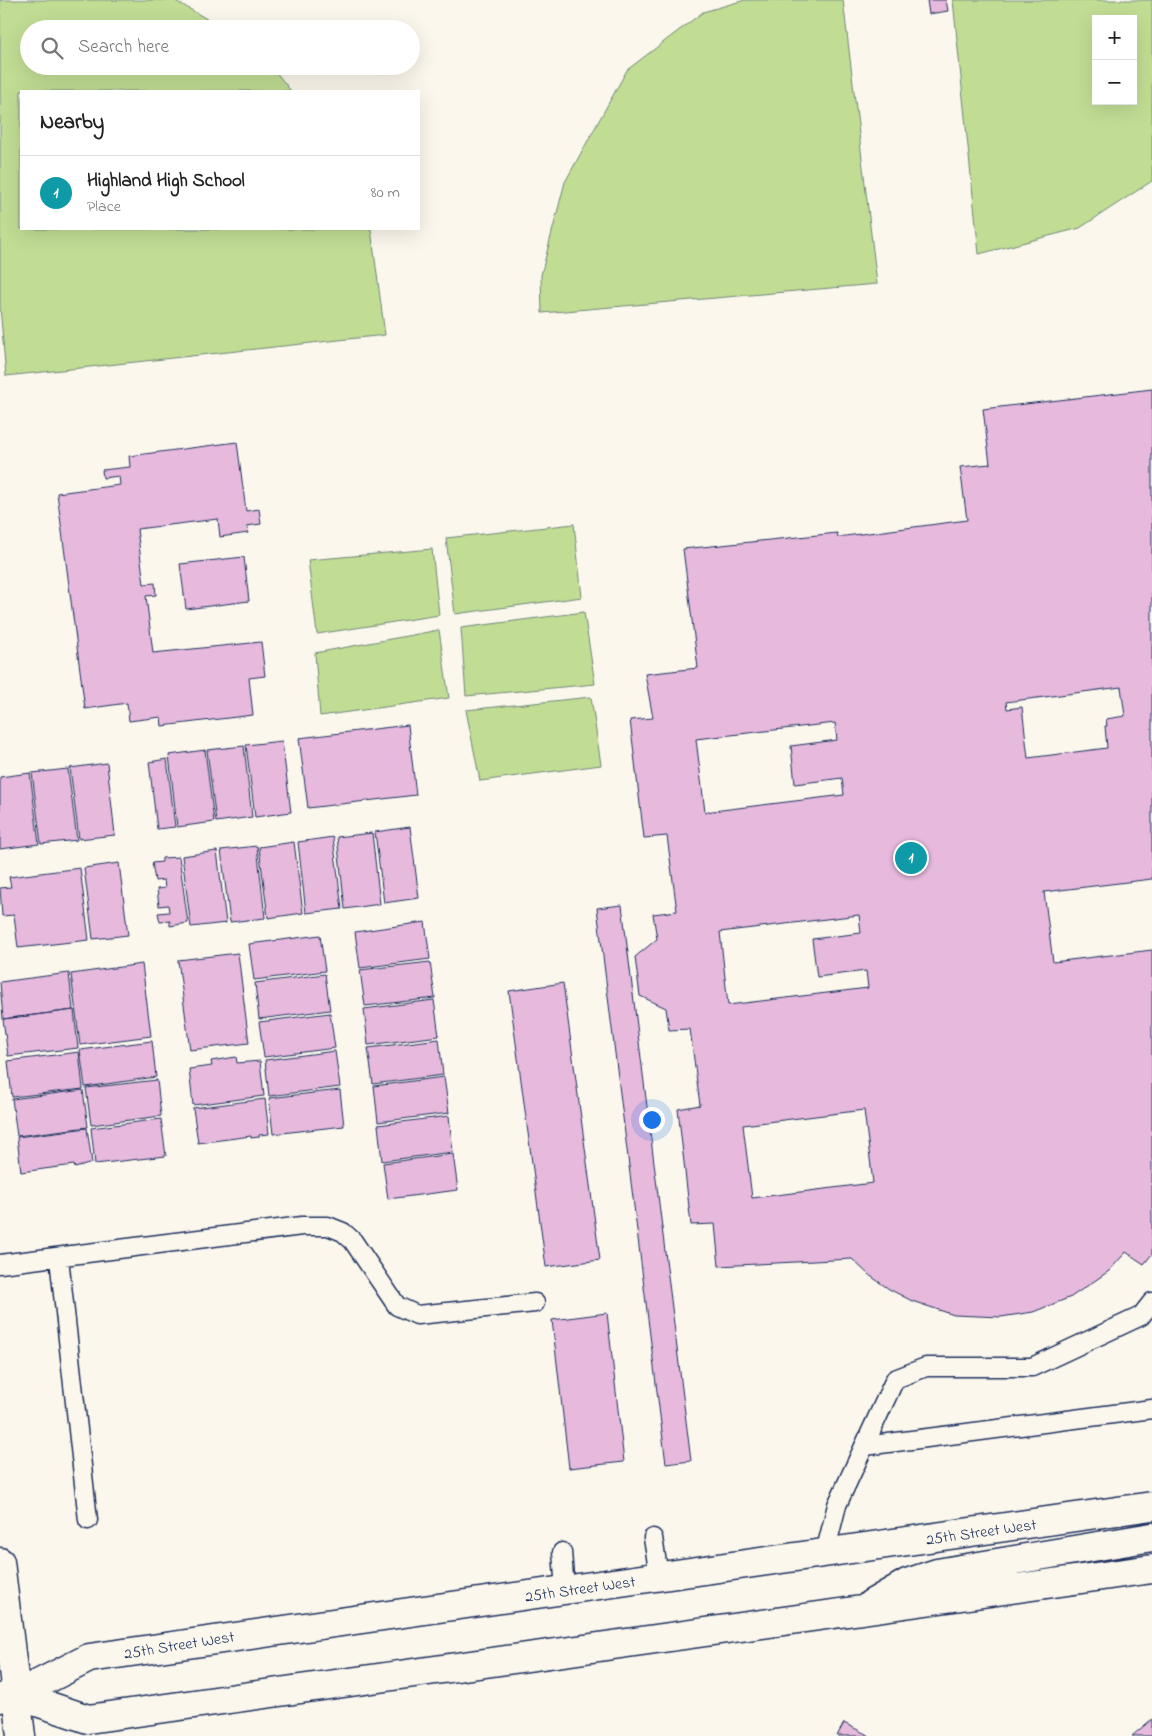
<!DOCTYPE html>
<meta charset="utf-8">
<style>
:root{--surface:#fff;--page:#f2f2f2;--text:#222;--muted:#767676;--line:#e0e0e0;--accent:#c8321e}
body{margin:0;font-family:"Indie Flower",sans-serif;background:var(--page);color:var(--text)}
.controls{position:absolute;right:15px;top:15px;display:grid;overflow:hidden;border-radius:0px;box-shadow:0 5px 20px #0002}
.controls button{width:45px;height:45px;display:grid;place-items:center;padding:0;border:0;border-bottom:1px solid var(--line);background:var(--surface);color:var(--text);font:25px sans-serif}
.you{position:absolute;left:651px;top:1119px;width:18px;height:18px;margin:-12px;border:4px solid #fff;border-radius:50%;background:#1a73e8;box-shadow:0 0 0 8px #1a73e833}
.badge{display:grid;place-items:center;width:32px;height:32px;border-radius:50%;background:var(--accent);color:#fff;font-size:16px;font-weight:700}
.pin{position:absolute;translate:-50% -50%;border:2px solid #fff;box-shadow:0 1px 5px #0006}
.list{margin:0;padding:0;list-style:none}
h2{display:flex;justify-content:space-between;align-items:center;height:65px;margin:0;padding:0 20px;font-size:21px}
h2 small{font-size:16px;font-weight:400;color:var(--muted)}
.list li{display:grid;grid-template-columns:32px 1fr auto;gap:15px;align-items:center;box-sizing:border-box;height:75px;padding:0 20px;border-top:1px solid var(--line)}
.list b{display:block;font-size:19px;white-space:nowrap}
.list p{margin:0;font-size:16px;white-space:nowrap;color:var(--muted)}
.list em{font-size:16px;font-style:normal;color:var(--muted)}
.icon{flex:none;width:28px;height:28px;fill:none;stroke:currentColor;stroke-width:2;stroke-linecap:round;stroke-linejoin:round}
.map{position:relative;flex:none;width:1152px;height:1736px;overflow:hidden}
.search{position:absolute;background:var(--surface);box-shadow:0 5px 20px #0002;left:20px;top:20px;width:400px;height:55px;display:flex;align-items:center;gap:12px;box-sizing:border-box;padding:0 18px;border-radius:28px;color:var(--muted);font-size:19px}
.panel{position:absolute;background:var(--surface);box-shadow:0 5px 20px #0002;left:20px;top:90px;width:400px;height:140px;border-radius:0px}
.map>svg:first-child{display:block}
.green{fill:#c1dd94;stroke:#6e8679;fill-rule:evenodd}
.building{fill:#e6b9dd;stroke:#1b2f5e;fill-rule:evenodd}
.lines{fill:none;stroke-linecap:round;stroke-linejoin:round}
.lane-casing{stroke:#1b2f5e;stroke-width:21}
.street-casing{stroke:#1b2f5e;stroke-width:31}
.secondary-casing{stroke:#1b2f5e;stroke-width:31}
.lane{stroke:#fbf7ec;stroke-width:18}
.street{stroke:#fbf7ec;stroke-width:28}
.secondary{stroke:#fbf7ec;stroke-width:28}
.labels{text-anchor:middle;stroke-width:4;stroke-linejoin:round;paint-order:stroke}
.street-label{font-size:16px;fill:#1b2f5e;stroke:#fbf7ec}
</style>
<div class="map">
<svg width="1152" height="1736" viewBox="0 0 1152 1736">
<rect width="100%" height="100%" fill="#fbf7ec"/>
<filter id="ink" filterUnits="userSpaceOnUse"><feTurbulence type="fractalNoise" baseFrequency=".02" numOctaves="2"/><feDisplacementMap in="SourceGraphic" scale="10" xChannelSelector="R" yChannelSelector="G"/><feConvolveMatrix kernelMatrix="1 2 1 2 8 2 1 2 1" color-interpolation-filters="sRGB"/></filter>
<g filter="url(#ink)">
<path class="green" d="M 0,0 L 174,0 L 224,29 L 29,29 L 29,66 L 271,66 L 291,91 L 21,91 L 21,229 L 371,229 L 385,335 L 6,376 L 0,307 Z
M 745,0 L 843,0 L 877,284 L 542,313 L 541,275 L 565,182 L 627,70 L 703,12 Z
M 953,0 L 1152,0 L 1152,181 L 1080,228 L 979,254 ZM 1096,19 L 1133,19 L 1133,101 L 1096,101 Z
M 574,524 L 582,597 L 455,614 L 446,538 Z
M 432,549 L 439,615 L 317,634 L 308,560 Z
M 584,612 L 595,684 L 466,696 L 461,628 Z
M 439,630 L 449,698 L 320,716 L 315,653 Z
M 591,697 L 601,765 L 480,781 L 466,710 Z"/>
<path class="building" d="M 927,0 L 946,0 L 948,11 L 929,14 Z
M 1152,389 L 1152,879 L 1044,892 L 1053,962 L 1152,950 L 1152,1254 L 1144,1264 L 1126,1252 L 1109,1271 L 1071,1297 L 1033,1312 L 1001,1317 L 954,1315 L 912,1301 L 889,1289 L 869,1275 L 852,1259 L 719,1266 L 715,1224 L 691,1225 L 678,1109 L 700,1105 L 690,1029 L 669,1030 L 666,1008 L 640,996 L 635,957 L 657,939 L 653,914 L 677,911 L 667,836 L 644,838 L 630,720 L 653,718 L 645,674 L 698,668 L 683,549 L 837,533 L 838,537 L 967,520 L 960,467 L 990,464 L 983,409 ZM 1121,687 L 1125,716 L 1106,719 L 1107,726 L 1105,726 L 1107,748 L 1028,758 L 1022,707 L 1007,709 L 1006,702 ZM 835,723 L 837,740 L 791,746 L 795,784 L 842,778 L 844,795 L 705,812 L 696,739 ZM 859,915 L 861,933 L 812,939 L 817,977 L 866,971 L 868,988 L 728,1005 L 720,932 ZM 864,1110 L 873,1183 L 752,1198 L 743,1125 Z
M 237,442 L 246,511 L 259,509 L 261,524 L 247,526 L 248,533 L 220,537 L 218,519 L 137,529 L 144,584 L 155,583 L 156,595 L 146,596 L 153,653 L 261,642 L 265,676 L 249,678 L 253,715 L 162,726 L 161,717 L 129,721 L 127,703 L 85,709 L 57,493 L 120,485 L 119,476 L 103,478 L 102,470 L 130,467 L 129,456 Z
M 244,557 L 249,601 L 186,609 L 180,564 Z
M 408,725 L 416,795 L 308,808 L 299,738 Z
M 282,741 L 291,812 L 255,817 L 246,745 Z
M 244,746 L 252,817 L 216,822 L 207,750 Z
M 205,750 L 214,822 L 177,827 L 169,755 Z
M 167,759 L 175,827 L 157,829 L 149,762 Z
M 107,763 L 115,835 L 79,839 L 70,768 Z
M 68,769 L 77,840 L 41,844 L 32,773 Z
M 30,773 L 39,844 L 0,849 L 0,777 Z
M 410,827 L 419,898 L 384,903 L 375,832 Z
M 372,833 L 380,904 L 345,909 L 337,837 Z
M 333,837 L 342,909 L 306,913 L 298,842 Z
M 294,842 L 303,913 L 268,918 L 259,847 Z
M 257,846 L 265,918 L 230,922 L 221,850 Z
M 217,851 L 226,923 L 191,927 L 182,856 Z
M 179,857 L 188,923 L 170,926 L 170,921 L 160,922 L 158,913 L 169,912 L 168,905 L 159,906 L 157,889 L 165,888 L 164,880 L 155,881 L 152,863 L 162,862 L 162,858 Z
M 119,863 L 128,935 L 93,939 L 84,868 Z
M 80,868 L 89,940 L 18,948 L 14,915 L 2,916 L 0,888 L 11,887 L 9,877 Z
M 622,905 L 691,1461 L 666,1464 L 597,908 Z
M 425,922 L 430,959 L 360,968 L 355,932 Z
M 320,935 L 325,971 L 254,980 L 249,944 Z
M 238,953 L 249,1043 L 190,1050 L 178,960 Z
M 430,962 L 435,998 L 365,1006 L 360,970 Z
M 142,964 L 151,1036 L 80,1045 L 71,974 Z
M 69,973 L 73,1010 L 3,1019 L 0,982 Z
M 325,974 L 330,1010 L 259,1019 L 255,983 Z
M 563,983 L 600,1260 L 546,1267 L 509,991 Z
M 434,1000 L 439,1036 L 368,1045 L 364,1009 Z
M 74,1010 L 78,1048 L 8,1056 L 3,1019 Z
M 330,1013 L 335,1048 L 264,1057 L 259,1022 Z
M 439,1039 L 443,1075 L 373,1084 L 368,1048 Z
M 152,1041 L 156,1077 L 85,1087 L 80,1050 Z
M 335,1051 L 340,1087 L 269,1096 L 265,1060 Z
M 79,1052 L 83,1089 L 12,1097 L 8,1061 Z
M 236,1057 L 237,1063 L 260,1061 L 264,1096 L 193,1105 L 189,1069 L 212,1066 L 211,1061 Z
M 444,1077 L 449,1113 L 378,1122 L 374,1086 Z
M 157,1080 L 161,1116 L 91,1125 L 86,1088 Z
M 83,1090 L 88,1127 L 17,1136 L 12,1099 Z
M 340,1090 L 344,1126 L 273,1134 L 269,1098 Z
M 265,1099 L 269,1134 L 259,1135 L 259,1137 L 251,1138 L 251,1136 L 198,1143 L 193,1108 Z
M 449,1116 L 453,1152 L 382,1161 L 378,1125 Z
M 161,1119 L 166,1156 L 95,1164 L 91,1128 Z
M 87,1128 L 92,1163 L 75,1168 L 74,1165 L 21,1172 L 17,1137 Z
M 453,1154 L 458,1190 L 388,1199 L 383,1163 Z
M 607,1313 L 624,1462 L 569,1468 L 552,1320 Z
M 1152,1719 L 1152,1736 L 1132,1736 Z
M 844,1723 L 870,1736 L 837,1736 Z"/>
<g class="lines">
<g class="lane-casing">
<path id="lane" d="M 59,1258 L 88,1520
M 0,1264 L 302,1226 L 328,1226 L 343,1232 L 353,1241 L 397,1306 L 417,1315 L 535,1303
M 865,1446 L 1152,1409
M 653,1538 L 659,1576
M 562,1552 L 565,1590
M 825,1553 L 837,1505 L 895,1379 L 926,1367 L 1032,1367 L 1141,1316 L 1152,1302"/>
</g>
<g class="street-casing">
<path id="street" d="M 0,1562 L 21,1736"/>
</g>
<g class="secondary-casing">
<path id="secondary" d="M 871,1604 L 907,1583 L 937,1573 L 1152,1537
M 16,1695 L 88,1719 L 1152,1569
M 0,1698 L 16,1695 L 89,1658 L 1152,1506"/>
</g>
<use href="#lane" class="lane"/>
<use href="#street" class="street"/>
<use href="#secondary" class="secondary"/>
</g>
</g>
<g class="labels">
<g class="street-label">
<text transform="translate(981 1531) rotate(-8)" y="6">25th Street West</text>
<text transform="translate(580 1588) rotate(-8)" y="6">25th Street West</text>
<text transform="translate(179 1644) rotate(-9)" y="6">25th Street West</text>
</g>
</g>
</svg>
<div class="controls">
<button>+</button>
<button>−</button>
</div>
<div class="you"></div>
<div class="pin badge" style="left:911px;top:858px;background:#0f9aa8">1</div>
<div class="search"><svg class="icon" aria-label="search" viewBox="0 0 24 24"><circle cx="10" cy="10" r="6"/><path d="M15 15l6 6"/></svg>Search here</div>
<section class="panel">
<h2>Nearby<small></small></h2>
<ul class="list">
<li><span class="badge" style="background:#0f9aa8">1</span><div><b>Highland High School</b><p>Place</p></div><em>80 m</em></li>
</ul>
</section>
</div>
